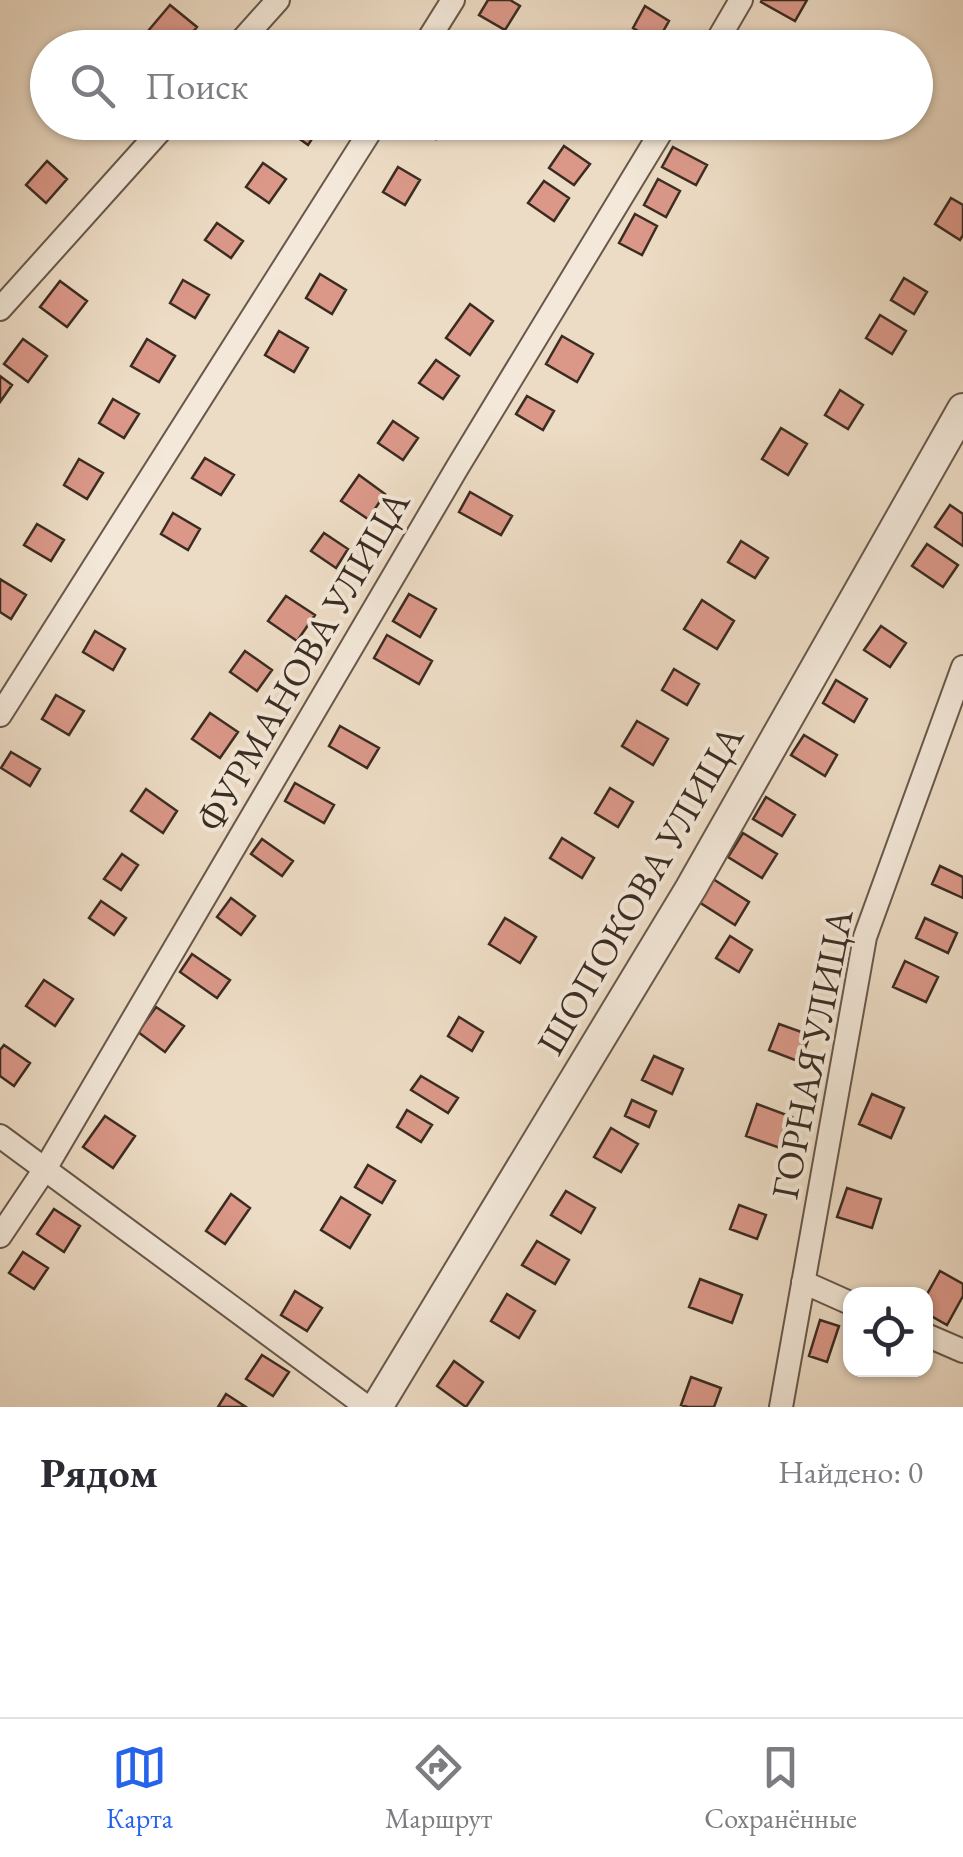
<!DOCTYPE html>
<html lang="ru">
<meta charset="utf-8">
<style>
:root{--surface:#fff;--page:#f7f7f7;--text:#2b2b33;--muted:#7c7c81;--line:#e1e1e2;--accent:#2563eb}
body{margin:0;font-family:"EB Garamond",serif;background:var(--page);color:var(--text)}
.controls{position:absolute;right:30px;bottom:30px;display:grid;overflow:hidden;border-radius:20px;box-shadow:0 2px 8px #0004}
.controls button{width:90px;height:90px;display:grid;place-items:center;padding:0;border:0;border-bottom:2px solid var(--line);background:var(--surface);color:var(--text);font:50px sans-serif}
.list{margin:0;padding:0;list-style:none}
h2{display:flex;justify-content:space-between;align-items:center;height:130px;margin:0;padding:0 40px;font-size:42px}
h2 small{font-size:32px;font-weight:400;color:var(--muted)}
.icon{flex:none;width:55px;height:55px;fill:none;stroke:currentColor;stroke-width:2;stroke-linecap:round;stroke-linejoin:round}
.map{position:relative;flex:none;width:963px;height:1407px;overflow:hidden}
.search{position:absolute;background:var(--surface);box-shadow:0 2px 8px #0004;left:30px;right:30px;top:30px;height:110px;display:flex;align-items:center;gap:25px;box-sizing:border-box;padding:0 35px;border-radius:55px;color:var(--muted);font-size:38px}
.sheet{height:310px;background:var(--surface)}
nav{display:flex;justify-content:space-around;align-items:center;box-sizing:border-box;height:140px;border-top:2px solid var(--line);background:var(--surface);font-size:28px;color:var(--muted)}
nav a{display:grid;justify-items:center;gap:5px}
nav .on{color:var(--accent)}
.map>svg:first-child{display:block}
.building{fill:#db9889;stroke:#3b2c22;stroke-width:2.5}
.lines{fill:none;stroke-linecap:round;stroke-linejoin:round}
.minor-casing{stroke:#68584b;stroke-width:26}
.tertiary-casing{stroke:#68584b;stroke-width:34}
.minor{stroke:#f3e8d9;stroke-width:22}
.tertiary{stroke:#f3e8d9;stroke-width:30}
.labels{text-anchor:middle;stroke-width:8;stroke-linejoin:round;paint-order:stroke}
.street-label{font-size:38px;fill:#3b2c22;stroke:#f3e8d9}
</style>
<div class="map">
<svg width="963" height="1407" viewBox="0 0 963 1407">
<rect width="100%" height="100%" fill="#eddcc5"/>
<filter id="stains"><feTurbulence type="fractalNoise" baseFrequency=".002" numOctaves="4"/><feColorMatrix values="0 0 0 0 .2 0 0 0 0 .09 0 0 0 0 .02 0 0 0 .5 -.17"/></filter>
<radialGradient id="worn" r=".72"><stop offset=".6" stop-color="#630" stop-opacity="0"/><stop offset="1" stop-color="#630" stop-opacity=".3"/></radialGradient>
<path class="building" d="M 488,0 L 510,0 L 520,6 L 505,30 L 479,15 Z
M 762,0 L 807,0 L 795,21 L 761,2 Z
M 170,5 L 197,27 L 180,48 L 169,48 L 148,31 Z
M 645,6 L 669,21 L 657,42 L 633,28 Z
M 287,122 L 323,122 L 308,145 L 283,127 Z
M 413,122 L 446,122 L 436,139 L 411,125 Z
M 564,146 L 590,164 L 574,185 L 549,168 Z
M 673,147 L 707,165 L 696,185 L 662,167 Z
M 47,161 L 67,179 L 46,203 L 26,185 Z
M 263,163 L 286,179 L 269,203 L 246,187 Z
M 398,167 L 420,180 L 405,205 L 383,192 Z
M 658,179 L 680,191 L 666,217 L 644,205 Z
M 544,181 L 569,198 L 554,221 L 528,203 Z
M 951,198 L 963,205 L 963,235 L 960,240 L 935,224 Z
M 635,214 L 657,226 L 642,255 L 619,243 Z
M 217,223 L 243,241 L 231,258 L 205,240 Z
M 320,274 L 346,290 L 332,314 L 306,298 Z
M 904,278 L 927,292 L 914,314 L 891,300 Z
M 183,280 L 209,295 L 195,318 L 170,303 Z
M 60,281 L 87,301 L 67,327 L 40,307 Z
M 470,304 L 493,321 L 470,355 L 446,338 Z
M 880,315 L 906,331 L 892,354 L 866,338 Z
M 279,331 L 308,348 L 294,372 L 265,355 Z
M 562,336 L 593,354 L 577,382 L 546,364 Z
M 23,339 L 47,356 L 28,382 L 4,364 Z
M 147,339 L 175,356 L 159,382 L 131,366 Z
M 436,360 L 459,376 L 443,399 L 419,383 Z
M 0,376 L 12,385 L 0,402 Z
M 840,390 L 863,405 L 848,429 L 825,415 Z
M 527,396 L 554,411 L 543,430 L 516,414 Z
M 113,399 L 139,414 L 124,438 L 99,423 Z
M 393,421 L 418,438 L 403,460 L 378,443 Z
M 781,428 L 807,444 L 788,475 L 762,459 Z
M 205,458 L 234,475 L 221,495 L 192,478 Z
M 79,459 L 103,473 L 87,499 L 64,485 Z
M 359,475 L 385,494 L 368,519 L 341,501 Z
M 470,492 L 512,516 L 501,535 L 459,512 Z
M 950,505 L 963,514 L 963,546 L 935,527 Z
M 173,513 L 200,529 L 188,550 L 161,534 Z
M 37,524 L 64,540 L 51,561 L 24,545 Z
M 324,533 L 348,549 L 336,568 L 311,551 Z
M 741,541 L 768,558 L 755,578 L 728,562 Z
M 927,544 L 958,565 L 943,587 L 912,566 Z
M 0,579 L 26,595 L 11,619 L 0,612 Z
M 409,594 L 436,609 L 420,637 L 393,621 Z
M 286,596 L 315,615 L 297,641 L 268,621 Z
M 702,600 L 734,621 L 717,649 L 684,629 Z
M 881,626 L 906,643 L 890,667 L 864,650 Z
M 95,631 L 125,649 L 113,670 L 83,652 Z
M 387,635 L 432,661 L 419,684 L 374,658 Z
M 245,651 L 272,670 L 257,691 L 230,672 Z
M 674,669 L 699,684 L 687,705 L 662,690 Z
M 836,680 L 867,699 L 854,722 L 823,703 Z
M 56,695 L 84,711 L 69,735 L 42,719 Z
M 210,713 L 238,732 L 220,758 L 192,739 Z
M 637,721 L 668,739 L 653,765 L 622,746 Z
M 340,726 L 379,748 L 367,768 L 329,746 Z
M 804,735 L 837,755 L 825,776 L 791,755 Z
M 11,752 L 40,769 L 30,786 L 1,768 Z
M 295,783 L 334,805 L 324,823 L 285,801 Z
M 610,788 L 633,802 L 618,827 L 595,813 Z
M 146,789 L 177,811 L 163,833 L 131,811 Z
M 766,797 L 795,815 L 782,836 L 753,819 Z
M 743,833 L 777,854 L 762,878 L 728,857 Z
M 562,838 L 594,858 L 582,878 L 550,858 Z
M 262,839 L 293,861 L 282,876 L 251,854 Z
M 122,854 L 138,865 L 121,890 L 104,879 Z
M 940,866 L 963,877 L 963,898 L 932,884 Z
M 713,879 L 749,902 L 735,925 L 699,902 Z
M 231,898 L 255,916 L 241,935 L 217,917 Z
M 101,901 L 126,918 L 114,935 L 89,918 Z
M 505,918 L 536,937 L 520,963 L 489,944 Z
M 925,918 L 957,933 L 948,953 L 916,938 Z
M 730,936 L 752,950 L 739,972 L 716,958 Z
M 192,954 L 230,980 L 217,998 L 180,972 Z
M 905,961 L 938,977 L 926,1002 L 893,987 Z
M 44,980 L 73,999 L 55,1026 L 26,1006 Z
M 156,1007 L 184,1026 L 165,1052 L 138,1032 Z
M 459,1017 L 483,1032 L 472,1051 L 448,1036 Z
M 779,1024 L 810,1035 L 800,1062 L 769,1050 Z
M 4,1045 L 30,1063 L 14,1086 L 0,1076 L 0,1050 Z
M 654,1056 L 683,1069 L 672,1094 L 642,1080 Z
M 421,1076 L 458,1098 L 448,1113 L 411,1090 Z
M 872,1094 L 904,1108 L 891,1138 L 859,1124 Z
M 632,1100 L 656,1111 L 649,1127 L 625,1116 Z
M 757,1104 L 792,1117 L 780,1148 L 746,1136 Z
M 407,1110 L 432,1125 L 421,1142 L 397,1127 Z
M 105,1116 L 135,1136 L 113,1168 L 83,1147 Z
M 611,1128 L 638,1144 L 621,1172 L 594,1157 Z
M 368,1165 L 395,1181 L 382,1203 L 355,1187 Z
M 847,1188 L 881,1199 L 872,1228 L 837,1217 Z
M 566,1191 L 595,1208 L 581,1233 L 551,1215 Z
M 231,1194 L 250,1208 L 225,1244 L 206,1231 Z
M 341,1197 L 370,1215 L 350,1248 L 321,1230 Z
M 739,1205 L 766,1215 L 757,1239 L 730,1229 Z
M 54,1209 L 80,1226 L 64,1252 L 37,1234 Z
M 537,1241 L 569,1260 L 555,1284 L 522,1265 Z
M 23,1252 L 48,1268 L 34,1289 L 9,1273 Z
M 940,1271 L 963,1284 L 963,1296 L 947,1325 L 926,1313 L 926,1296 Z
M 700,1279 L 742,1295 L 732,1323 L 689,1307 Z
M 295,1291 L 322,1308 L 307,1331 L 281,1315 Z
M 507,1294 L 535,1311 L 519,1338 L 491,1321 Z
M 820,1320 L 839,1326 L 827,1362 L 809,1356 Z
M 262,1355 L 289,1372 L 273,1396 L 246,1379 Z
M 454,1361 L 483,1382 L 466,1407 L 437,1386 Z
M 691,1377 L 721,1388 L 714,1407 L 688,1407 L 681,1405 Z
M 226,1394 L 246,1407 L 218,1407 Z"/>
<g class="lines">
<g class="minor-casing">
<path id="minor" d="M 235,48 L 278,0
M 423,48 L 453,0
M 713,48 L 741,0
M 0,309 L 168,122
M 0,715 L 376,122
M 0,1136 L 367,1407
M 0,1236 L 45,1169 L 457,468 L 667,122
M 803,1282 L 850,1303
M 926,1335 L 963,1351
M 781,1407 L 865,937 L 963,667"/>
</g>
<g class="tertiary-casing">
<path id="tertiary" d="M 377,1407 L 691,888 L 963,409"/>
</g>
<use href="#minor" class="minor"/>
<use href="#tertiary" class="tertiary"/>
</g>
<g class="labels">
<g class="street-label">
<text transform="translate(303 661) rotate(-60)" y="13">ФУРМАНОВА УЛИЦА</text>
<text transform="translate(640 890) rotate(-60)" y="13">ШОПОКОВА УЛИЦА</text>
<text transform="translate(812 1054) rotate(-79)" y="13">ГОРНАЯ УЛИЦА</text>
</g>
</g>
<rect width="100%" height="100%" filter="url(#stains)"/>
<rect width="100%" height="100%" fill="url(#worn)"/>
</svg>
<div class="controls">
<button><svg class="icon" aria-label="locate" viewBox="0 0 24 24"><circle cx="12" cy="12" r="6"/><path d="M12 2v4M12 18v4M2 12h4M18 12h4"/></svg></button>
</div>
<div class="search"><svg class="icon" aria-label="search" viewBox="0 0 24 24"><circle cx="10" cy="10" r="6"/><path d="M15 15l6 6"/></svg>Поиск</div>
</div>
<section class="sheet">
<h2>Рядом<small>Найдено: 0</small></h2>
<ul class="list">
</ul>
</section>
<nav>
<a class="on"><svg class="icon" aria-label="map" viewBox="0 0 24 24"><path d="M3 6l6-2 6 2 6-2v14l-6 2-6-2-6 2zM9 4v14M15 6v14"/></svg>Карта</a>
<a><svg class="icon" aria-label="directions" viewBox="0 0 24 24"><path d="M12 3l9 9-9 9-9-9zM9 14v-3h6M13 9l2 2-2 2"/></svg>Маршрут</a>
<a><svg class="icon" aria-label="saved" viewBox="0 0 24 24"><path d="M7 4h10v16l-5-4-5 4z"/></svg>Сохранённые</a>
</nav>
